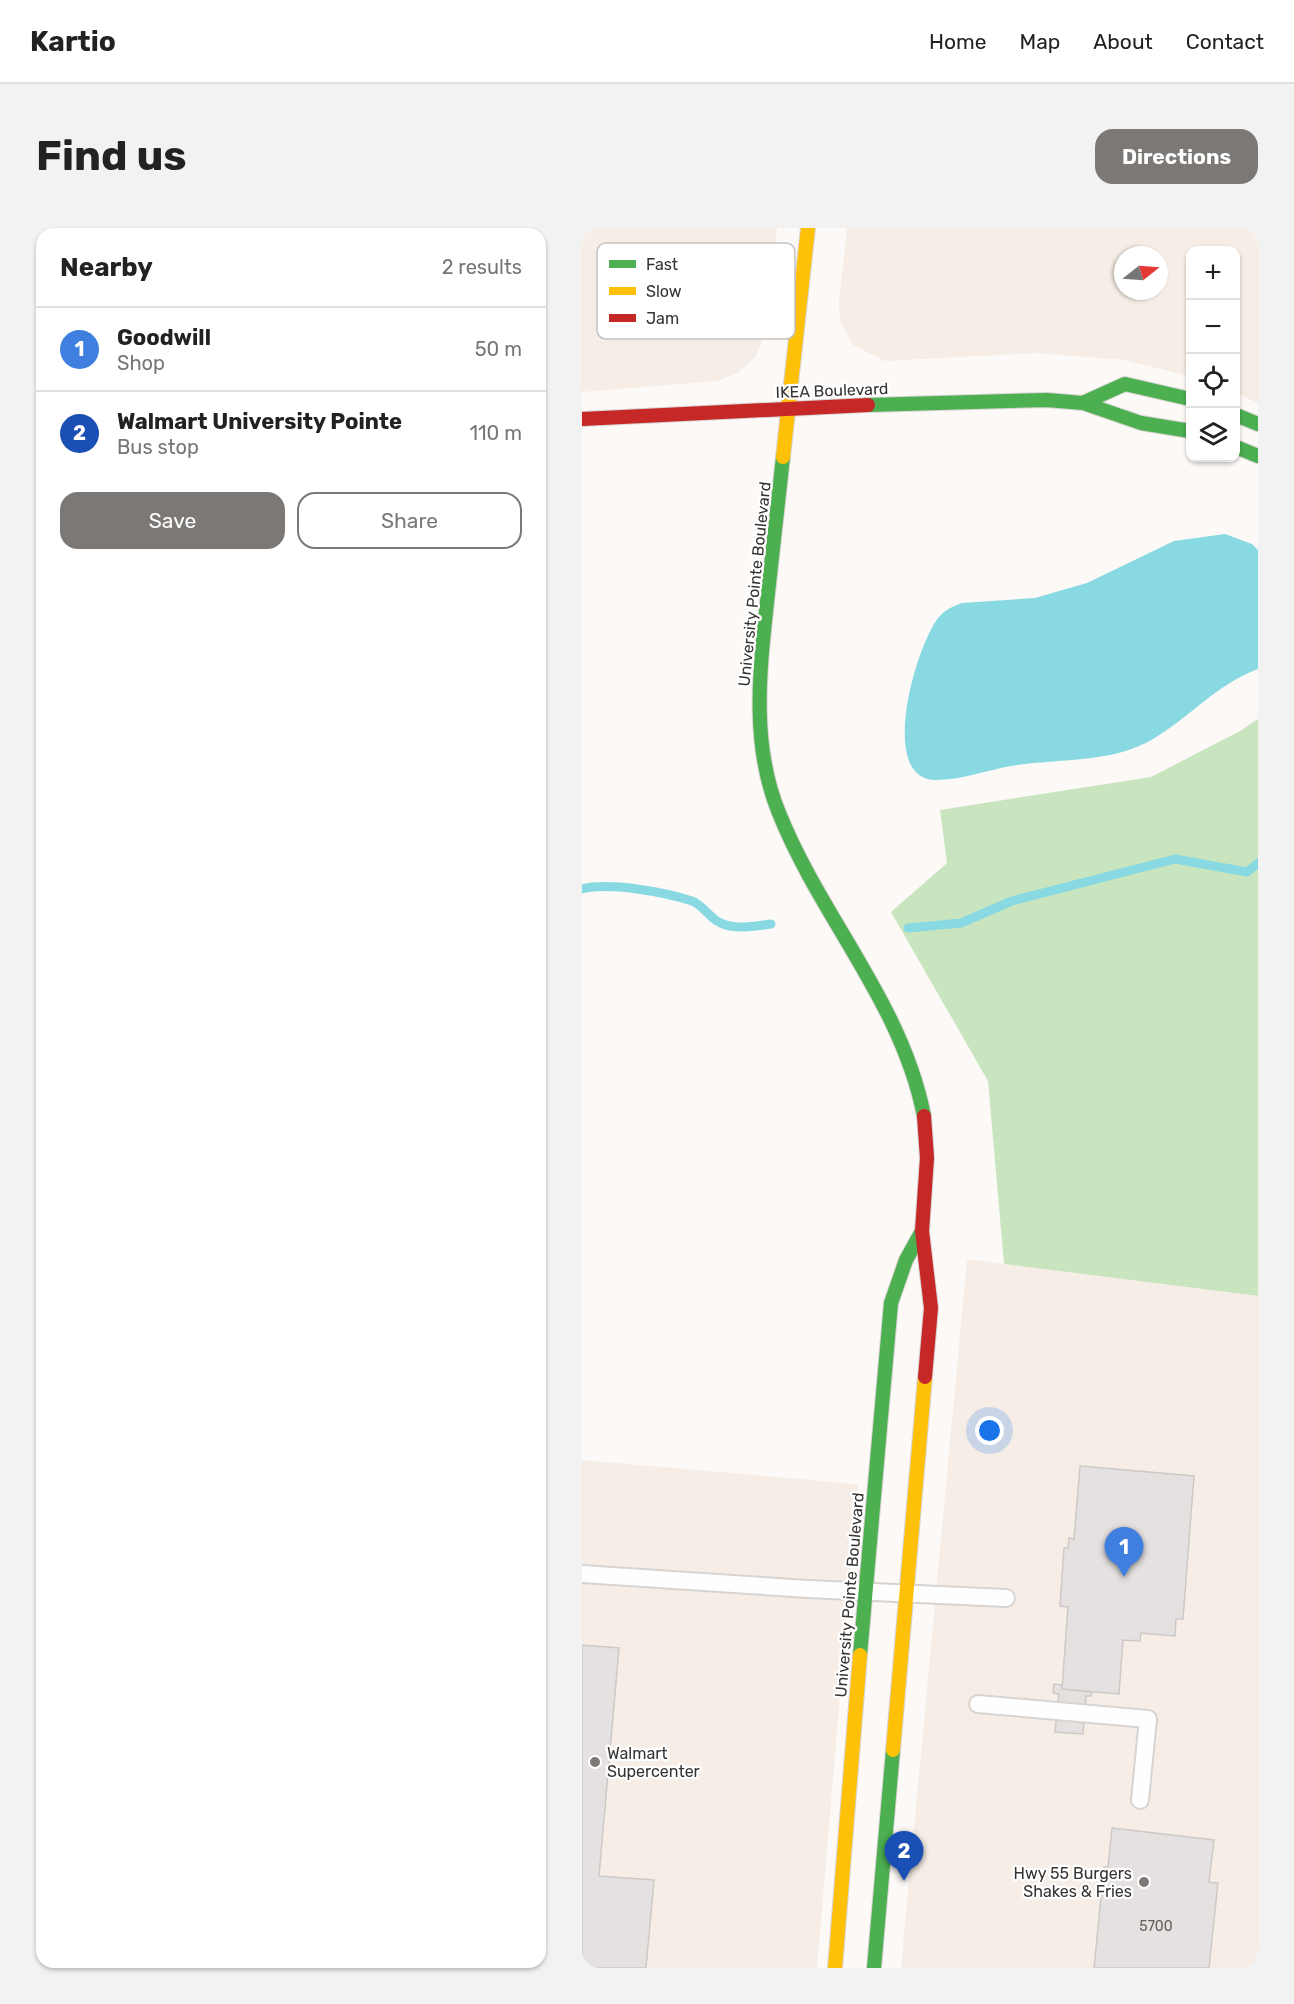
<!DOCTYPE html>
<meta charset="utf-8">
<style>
:root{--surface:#fff;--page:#f2f2f2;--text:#222;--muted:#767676;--line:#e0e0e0;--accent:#7b7876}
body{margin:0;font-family:Rubik,sans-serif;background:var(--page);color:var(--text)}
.controls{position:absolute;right:18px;top:18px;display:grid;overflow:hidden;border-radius:12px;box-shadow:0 2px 4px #0004}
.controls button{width:54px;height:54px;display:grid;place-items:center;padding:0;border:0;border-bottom:2px solid var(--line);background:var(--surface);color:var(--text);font:30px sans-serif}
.compass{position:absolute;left:532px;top:18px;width:54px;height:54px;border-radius:50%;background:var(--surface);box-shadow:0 2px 4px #0004;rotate:73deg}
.you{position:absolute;left:408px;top:1203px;width:21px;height:21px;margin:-15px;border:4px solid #fff;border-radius:50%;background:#1a73e8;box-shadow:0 0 0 9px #1a73e833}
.badge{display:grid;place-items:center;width:39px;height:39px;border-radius:50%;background:var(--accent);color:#fff;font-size:20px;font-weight:700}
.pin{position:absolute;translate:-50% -50px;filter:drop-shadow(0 2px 3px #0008)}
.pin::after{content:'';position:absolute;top:32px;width:21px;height:18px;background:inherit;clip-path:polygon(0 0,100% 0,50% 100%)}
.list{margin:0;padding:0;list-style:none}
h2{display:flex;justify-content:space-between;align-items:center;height:78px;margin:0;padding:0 24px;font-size:26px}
h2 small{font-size:20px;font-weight:400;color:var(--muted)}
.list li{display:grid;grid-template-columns:39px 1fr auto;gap:18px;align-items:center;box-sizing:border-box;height:84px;padding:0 24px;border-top:2px solid var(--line)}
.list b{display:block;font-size:22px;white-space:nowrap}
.list p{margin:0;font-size:20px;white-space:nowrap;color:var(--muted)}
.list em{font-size:20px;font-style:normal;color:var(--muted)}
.actions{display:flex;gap:12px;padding:18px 24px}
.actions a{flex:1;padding:14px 0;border:2px solid var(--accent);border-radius:18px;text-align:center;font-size:21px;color:var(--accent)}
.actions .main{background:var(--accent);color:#fff}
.icon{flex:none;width:33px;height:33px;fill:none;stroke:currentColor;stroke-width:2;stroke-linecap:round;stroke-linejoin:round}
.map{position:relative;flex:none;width:676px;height:1740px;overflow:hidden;border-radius:18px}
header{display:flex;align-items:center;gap:36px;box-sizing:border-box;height:84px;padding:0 30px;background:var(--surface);border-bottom:2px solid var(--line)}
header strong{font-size:28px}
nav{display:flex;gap:33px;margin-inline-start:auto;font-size:21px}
.intro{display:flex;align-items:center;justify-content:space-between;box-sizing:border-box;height:144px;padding:0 36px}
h1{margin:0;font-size:42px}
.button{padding:15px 27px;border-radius:18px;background:var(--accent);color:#fff;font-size:21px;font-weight:700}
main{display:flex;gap:36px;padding:0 36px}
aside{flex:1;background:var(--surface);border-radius:18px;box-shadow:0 2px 4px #0004}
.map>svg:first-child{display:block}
.built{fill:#f6eee6;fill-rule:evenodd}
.forest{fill:#c9e5bf}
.water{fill:#88d9e1}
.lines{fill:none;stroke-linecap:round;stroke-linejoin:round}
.stream{stroke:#88d9e1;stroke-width:9}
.building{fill:#e5e1e0;stroke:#ccc9c7;stroke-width:1.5}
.lane-casing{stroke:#d7d4d2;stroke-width:20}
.fast-casing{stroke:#d7d4d2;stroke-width:16}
.slow-casing{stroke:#d7d4d2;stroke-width:16}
.jam-casing{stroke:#d7d4d2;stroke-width:16}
.lane{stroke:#fffefe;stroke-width:16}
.fast{stroke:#4caf50;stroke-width:14}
.slow{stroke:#ffc107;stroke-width:14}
.jam{stroke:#c62828;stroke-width:14}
.poi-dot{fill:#7b7876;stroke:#fff;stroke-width:2}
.labels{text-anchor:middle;stroke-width:4.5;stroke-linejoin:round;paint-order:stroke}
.number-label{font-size:14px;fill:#63605e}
.street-label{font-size:16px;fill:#363331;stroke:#fff}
.poi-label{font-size:16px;fill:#363331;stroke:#fff;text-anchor:start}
.key{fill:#fff;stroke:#c3c2c1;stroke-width:1.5}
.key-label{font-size:16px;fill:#363331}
</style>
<header>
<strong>Kartio</strong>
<nav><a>Home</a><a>Map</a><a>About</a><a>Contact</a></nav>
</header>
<div class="intro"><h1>Find us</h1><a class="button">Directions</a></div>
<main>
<aside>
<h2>Nearby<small>2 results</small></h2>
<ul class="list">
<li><span class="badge" style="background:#3f7fe0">1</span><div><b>Goodwill</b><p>Shop</p></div><em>50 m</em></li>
<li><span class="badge" style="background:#1a4fb4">2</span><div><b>Walmart University Pointe</b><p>Bus stop</p></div><em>110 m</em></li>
</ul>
<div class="actions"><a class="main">Save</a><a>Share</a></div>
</aside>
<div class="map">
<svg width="676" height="1740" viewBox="0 0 676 1740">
<rect width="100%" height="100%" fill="#fcf9f7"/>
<path class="built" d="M 0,0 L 195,0 L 185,101 L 174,128 L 157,144 L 136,153 L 0,164 Z
M 265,0 L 676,0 L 676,175 L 654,165 L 654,22 L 608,22 L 608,148 L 541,132 L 455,125 L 303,133 L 271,117 L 258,93 L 257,75 ZM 541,27 L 577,27 L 577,63 L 541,63 Z
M 385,1031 L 676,1068 L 676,1740 L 319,1740 Z
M 0,1232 L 276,1256 L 235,1740 L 0,1740 Z"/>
<path class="forest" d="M 676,491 L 676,1068 L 422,1036 L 406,853 L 309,684 L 365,635 L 358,582 L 569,549 L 658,503 Z"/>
<path class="water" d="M 643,306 L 670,316 L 676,322 L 676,441 C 635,456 608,489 571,511 C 529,536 476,530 429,538 C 405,542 379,552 354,552 C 294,552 335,414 357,389 C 363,382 371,378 380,375 L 453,370 L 505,355 L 592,313 Z"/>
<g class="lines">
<path class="stream" d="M 0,661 C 28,654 82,664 110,673 C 119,676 126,687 135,693 C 150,703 172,698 189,696
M 326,700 L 379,695 L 430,673 L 593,631 L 665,644 L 676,635"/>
</g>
<path class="building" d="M 498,1238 L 612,1248 L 601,1391 L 594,1391 L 593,1408 L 559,1405 L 558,1413 L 541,1412 L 537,1466 L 480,1461 L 486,1379 L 478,1378 L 482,1320 L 486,1320 L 487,1310 L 492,1311 Z
M 0,1417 L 37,1420 L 17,1648 L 72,1652 L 64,1740 L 0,1740 Z
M 472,1456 L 480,1457 L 480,1461 L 510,1464 L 509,1468 L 504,1468 L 501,1506 L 473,1504 L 477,1466 L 471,1465 Z
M 530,1600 L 632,1612 L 627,1654 L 636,1655 L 627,1740 L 512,1740 L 522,1639 L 526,1639 Z"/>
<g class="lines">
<g class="lane-casing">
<path id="lane" d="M 0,1346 L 226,1361 L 424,1370
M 396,1476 L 566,1491 L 558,1572"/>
</g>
<g class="fast-casing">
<path id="fast" d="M 501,175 L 543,156 L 608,171
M 286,177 L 465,172 L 501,175 L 559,195 L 608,203
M 654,187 L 676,196
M 654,219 L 676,228
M 201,229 C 196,275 191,320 186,365 C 178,439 168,515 197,585 C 239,690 320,775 342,888
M 278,1427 L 309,1075 L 324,1032 L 340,1003
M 292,1740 L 311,1522"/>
</g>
<g class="slow-casing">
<path id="slow" d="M 201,229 L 226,0
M 311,1522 L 343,1149
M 253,1740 L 278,1427"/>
</g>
<g class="jam-casing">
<path id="jam" d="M 0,191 L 286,177
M 342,888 L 345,930 L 340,1003 L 349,1080 L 343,1149"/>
</g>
<use href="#lane" class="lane"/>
<use href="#fast" class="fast"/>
<use href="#slow" class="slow"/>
<use href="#jam" class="jam"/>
</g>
<g class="poi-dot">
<circle cx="13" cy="1534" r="6"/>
<circle cx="562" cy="1654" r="6"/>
</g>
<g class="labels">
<g class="number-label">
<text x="574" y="1703">5700</text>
</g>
<g class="street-label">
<text transform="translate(250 162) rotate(-2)" y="6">IKEA Boulevard</text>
<text transform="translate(172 356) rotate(-84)" y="6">University Pointe Boulevard</text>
<text transform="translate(267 1367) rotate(-85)" y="6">University Pointe Boulevard</text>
</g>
<g class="poi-label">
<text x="25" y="1531">Walmart<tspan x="25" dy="18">Supercenter</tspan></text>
<text x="550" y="1651" text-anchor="end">Hwy 55 Burgers<tspan x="550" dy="18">Shakes &amp; Fries</tspan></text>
</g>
</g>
<rect x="15" y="15" width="198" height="96" rx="9" class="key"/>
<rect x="27" y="32" width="27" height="8" fill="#4caf50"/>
<rect x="27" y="59" width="27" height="8" fill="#ffc107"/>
<rect x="27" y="86" width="27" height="8" fill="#c62828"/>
<g class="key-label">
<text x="64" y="42">Fast</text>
<text x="64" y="69">Slow</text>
<text x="64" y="96">Jam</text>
</g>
</svg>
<div class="controls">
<button>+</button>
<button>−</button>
<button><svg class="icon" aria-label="locate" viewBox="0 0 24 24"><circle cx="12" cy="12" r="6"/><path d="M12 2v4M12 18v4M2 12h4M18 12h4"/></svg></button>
<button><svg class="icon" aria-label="layers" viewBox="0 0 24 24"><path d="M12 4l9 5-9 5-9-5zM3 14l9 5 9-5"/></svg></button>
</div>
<svg class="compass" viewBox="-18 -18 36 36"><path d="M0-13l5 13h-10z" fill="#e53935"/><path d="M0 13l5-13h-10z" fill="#767676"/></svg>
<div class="you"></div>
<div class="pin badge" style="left:542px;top:1349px;background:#3f7fe0">1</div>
<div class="pin badge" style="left:322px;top:1653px;background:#1a4fb4">2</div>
</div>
</main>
